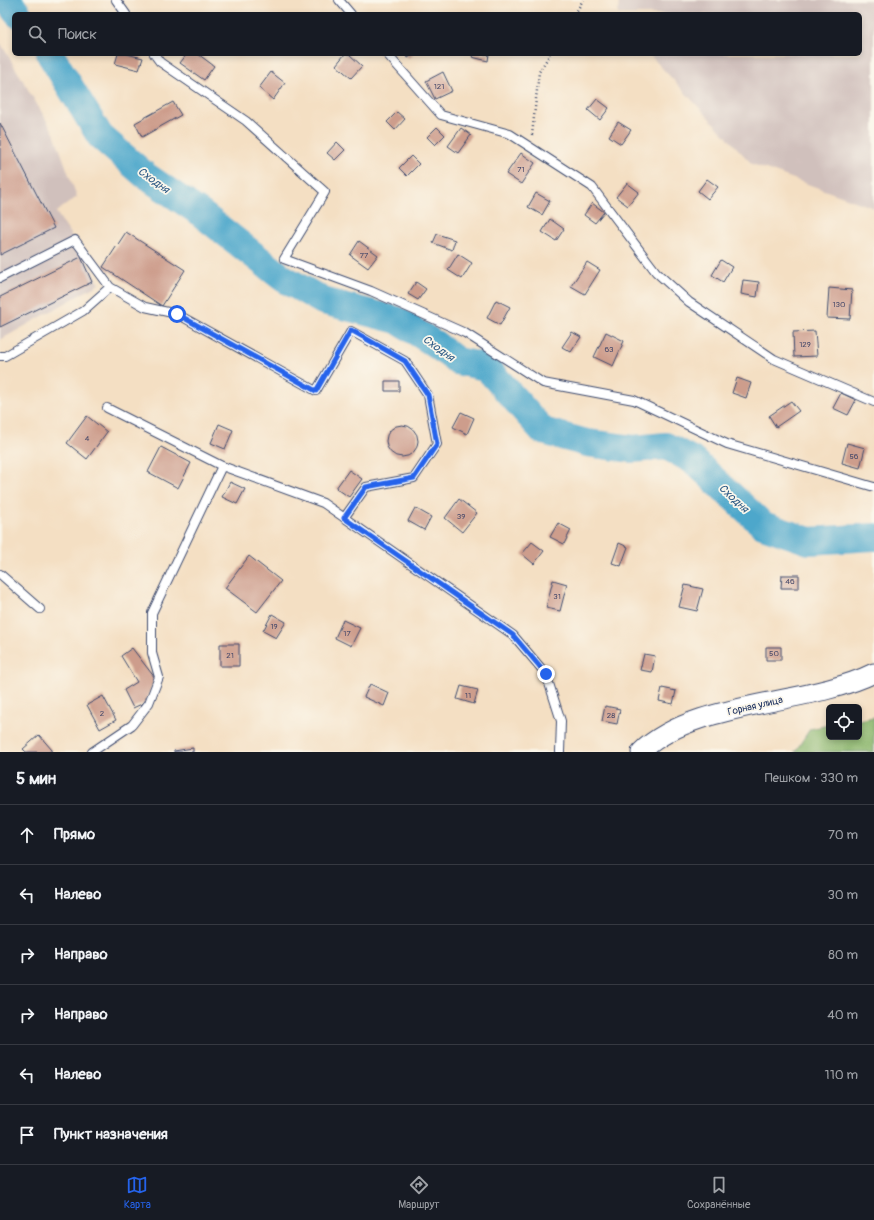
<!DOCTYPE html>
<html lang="ru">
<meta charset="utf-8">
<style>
:root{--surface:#171b24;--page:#242831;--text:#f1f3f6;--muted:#9ea1a6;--line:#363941;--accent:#2563eb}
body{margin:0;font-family:Pangolin,sans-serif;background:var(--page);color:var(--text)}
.controls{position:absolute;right:12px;bottom:12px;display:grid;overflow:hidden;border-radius:6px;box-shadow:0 2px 6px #0003}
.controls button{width:36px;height:36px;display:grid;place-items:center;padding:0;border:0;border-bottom:1px solid var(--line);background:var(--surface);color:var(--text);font:20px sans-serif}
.stop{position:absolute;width:12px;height:12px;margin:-9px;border:3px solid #2563eb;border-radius:50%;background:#fff}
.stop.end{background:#2563eb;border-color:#fff;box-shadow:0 1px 4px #0008}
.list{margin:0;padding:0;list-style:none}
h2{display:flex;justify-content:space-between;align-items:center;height:52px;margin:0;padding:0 16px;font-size:17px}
h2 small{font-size:13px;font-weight:400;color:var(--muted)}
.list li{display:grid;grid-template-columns:26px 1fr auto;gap:12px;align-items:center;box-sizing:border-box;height:60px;padding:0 16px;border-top:1px solid var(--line)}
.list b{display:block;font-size:15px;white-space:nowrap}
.list em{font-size:13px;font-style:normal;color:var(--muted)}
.icon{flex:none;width:22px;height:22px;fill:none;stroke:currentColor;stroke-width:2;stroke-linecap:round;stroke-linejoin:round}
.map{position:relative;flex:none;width:874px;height:752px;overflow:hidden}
.search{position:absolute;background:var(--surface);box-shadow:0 2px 6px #0003;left:12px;right:12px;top:12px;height:44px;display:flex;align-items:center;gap:10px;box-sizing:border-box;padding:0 14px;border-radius:6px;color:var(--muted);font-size:15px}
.sheet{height:412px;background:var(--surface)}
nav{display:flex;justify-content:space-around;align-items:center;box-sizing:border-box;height:56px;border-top:1px solid var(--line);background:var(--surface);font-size:11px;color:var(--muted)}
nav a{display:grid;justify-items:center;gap:2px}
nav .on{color:var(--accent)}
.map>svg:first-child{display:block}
.industrial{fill:#d0c0bc}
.forest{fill:#8eb86f;stroke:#547466}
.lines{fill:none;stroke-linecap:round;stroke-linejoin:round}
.river{stroke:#4da7cb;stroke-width:28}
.building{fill:#cd9d8c}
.service-casing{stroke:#3c496d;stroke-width:10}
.tertiary-casing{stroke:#3c496d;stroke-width:21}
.path{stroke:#3c496d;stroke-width:2.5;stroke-dasharray:1 3;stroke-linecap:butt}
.service{stroke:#fff;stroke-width:8}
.tertiary{stroke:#fff;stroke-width:19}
.route{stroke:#2563eb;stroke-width:5}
.labels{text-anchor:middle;stroke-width:3.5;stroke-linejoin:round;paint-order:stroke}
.number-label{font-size:8px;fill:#484a6a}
.street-label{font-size:10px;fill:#1b2f5e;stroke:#fbf7ec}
.water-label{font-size:11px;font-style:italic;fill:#2c5984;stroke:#fbf7ec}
</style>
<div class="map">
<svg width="874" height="752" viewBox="0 0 874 752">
<rect width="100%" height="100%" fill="#fbf7ec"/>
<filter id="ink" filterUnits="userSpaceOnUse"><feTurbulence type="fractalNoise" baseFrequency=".025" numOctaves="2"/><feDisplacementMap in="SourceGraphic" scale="8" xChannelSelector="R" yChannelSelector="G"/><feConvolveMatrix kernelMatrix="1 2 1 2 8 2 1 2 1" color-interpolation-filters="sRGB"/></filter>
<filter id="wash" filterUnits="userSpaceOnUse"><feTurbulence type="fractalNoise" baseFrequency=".012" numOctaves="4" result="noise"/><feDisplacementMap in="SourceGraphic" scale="16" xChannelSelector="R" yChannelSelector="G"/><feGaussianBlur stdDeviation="0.9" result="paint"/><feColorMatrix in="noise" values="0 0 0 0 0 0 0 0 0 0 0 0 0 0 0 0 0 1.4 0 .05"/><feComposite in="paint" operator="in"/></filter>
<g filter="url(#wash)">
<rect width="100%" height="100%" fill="#f4dfc3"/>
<path class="industrial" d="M 619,0 L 874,0 L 874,208 L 752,164 L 649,54 L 860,54 L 860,14 L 618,14 Z
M 0,42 L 54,133 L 77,197 L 56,212 L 84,256 L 99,284 L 0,340 Z"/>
<path class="forest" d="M 874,717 L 874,752 L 795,752 L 810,729 L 829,725 L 829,737 L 859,737 L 859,720 Z"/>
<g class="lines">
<path class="river" d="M 7,0 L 18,14
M 50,54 L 100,136 L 146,176 L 199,212 L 283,278 L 323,301 L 397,320 L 435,344 L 457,361 L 486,367 L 543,431 L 587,443 L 633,449 L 666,446 L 694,461 L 763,525 L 809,541 L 874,537"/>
</g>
<g id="blocks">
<path class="building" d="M 118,54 L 126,54 L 143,58 L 139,70 L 115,64 Z
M 187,54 L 198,54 L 214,66 L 204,80 L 180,63 Z
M 345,54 L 349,54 L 362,66 L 351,78 L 336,65 Z
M 406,54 L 414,54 L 408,58 Z
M 473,54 L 489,54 L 488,61 L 472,57 Z
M 271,72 L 285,83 L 273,100 L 259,88 Z
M 443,72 L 452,91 L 435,99 L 426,81 Z
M 597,99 L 609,108 L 600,120 L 588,110 Z
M 173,102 L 181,115 L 142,137 L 135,123 Z
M 397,112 L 405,119 L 395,130 L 387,122 Z
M 618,122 L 631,130 L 621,144 L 609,136 Z
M 0,123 L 54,228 L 0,255 Z
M 437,127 L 445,135 L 435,145 L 427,137 Z
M 461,128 L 471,135 L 458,153 L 448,146 Z
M 337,142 L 345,150 L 335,160 L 327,153 Z
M 521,153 L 535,163 L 521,184 L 506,174 Z
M 411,156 L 419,164 L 407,176 L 399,168 Z
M 707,179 L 718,187 L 708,199 L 698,191 Z
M 627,183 L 639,192 L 628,206 L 616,197 Z
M 536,193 L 550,201 L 542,215 L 528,207 Z
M 592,203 L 604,212 L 595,223 L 584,215 Z
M 550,219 L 564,229 L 556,241 L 542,232 Z
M 126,232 L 185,270 L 162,306 L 103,267 Z
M 437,234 L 455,240 L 452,250 L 433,243 Z
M 359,241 L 378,255 L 368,268 L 350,255 Z
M 458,254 L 472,263 L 462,279 L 448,270 Z
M 81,257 L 92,282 L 0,327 L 0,297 Z
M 721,260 L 732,267 L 723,282 L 712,275 Z
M 587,262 L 600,270 L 585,294 L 571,286 Z
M 743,280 L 759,282 L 757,297 L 741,294 Z
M 416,282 L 426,289 L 418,300 L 408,294 Z
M 829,288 L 852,290 L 850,319 L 827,318 Z
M 496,300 L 510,307 L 500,325 L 487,318 Z
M 815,331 L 817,356 L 794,357 L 793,332 Z
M 572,332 L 581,337 L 571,352 L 562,347 Z
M 606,332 L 624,341 L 613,366 L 594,357 Z
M 737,378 L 751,383 L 746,398 L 732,393 Z
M 385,381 L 399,381 L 399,391 L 385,391 Z
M 841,393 L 856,400 L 848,415 L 833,408 Z
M 791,401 L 799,411 L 776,427 L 769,416 Z
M 461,412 L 474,418 L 467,434 L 453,427 Z
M 87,416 L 107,432 L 87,459 L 67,443 Z
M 219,424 L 233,430 L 225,449 L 211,443 Z
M386 441a16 16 0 1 1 32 0a16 16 0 1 1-32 0Z
M 847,443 L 865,448 L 860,468 L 842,463 Z
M 161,447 L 191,463 L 178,488 L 148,472 Z
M 349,470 L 362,479 L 349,497 L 336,488 Z
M 230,482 L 245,489 L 237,504 L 222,497 Z
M 459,499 L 477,513 L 462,532 L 445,518 Z
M 415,508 L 431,517 L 424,530 L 408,521 Z
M 558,523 L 571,530 L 564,544 L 550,537 Z
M 532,542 L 544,551 L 534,564 L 522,554 Z
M 619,543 L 628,547 L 621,566 L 612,563 Z
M 249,556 L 281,581 L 257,612 L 225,588 Z
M 782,575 L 799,575 L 799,588 L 781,588 Z
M 553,580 L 567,584 L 560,611 L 546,608 Z
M 685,585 L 703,589 L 697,611 L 679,607 Z
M 272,614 L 286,622 L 276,638 L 263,631 Z
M 343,620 L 360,628 L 351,646 L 335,638 Z
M 220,644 L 239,644 L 239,666 L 220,666 Z
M 766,647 L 781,647 L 781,660 L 766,660 Z
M 132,648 L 155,678 L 146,702 L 133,708 L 124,690 L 137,682 L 121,656 Z
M 644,654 L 655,656 L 652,672 L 640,670 Z
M 370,684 L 389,693 L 384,706 L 364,697 Z
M 461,686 L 478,690 L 474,704 L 457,699 Z
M 662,688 L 676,691 L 673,704 L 659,701 Z
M 103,696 L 116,720 L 100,729 L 87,705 Z
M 605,706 L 620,709 L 617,724 L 602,721 Z
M 39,735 L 52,750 L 49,752 L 26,752 L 23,749 Z
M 193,748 L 193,752 L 174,752 L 174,751 Z"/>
</g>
</g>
<g filter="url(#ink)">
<use href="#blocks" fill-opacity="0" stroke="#3c496d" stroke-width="1"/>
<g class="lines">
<g class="service-casing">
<path id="service" d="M 116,0 L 126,14
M 339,0 L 351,14
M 154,54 L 160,62 L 246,121 L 325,192 L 284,259 L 371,291 L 465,333 L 543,383 L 634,400 L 727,444 L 874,487
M 387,54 L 441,115 L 510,134 L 592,187 L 656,272 L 689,302 L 774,359 L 874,402
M 0,278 L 75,240 L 110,287
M 0,356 L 5,356 L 83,311 L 110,287 L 145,307 L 177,314 L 316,391 L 351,331 L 405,361 L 428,395 L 437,444 L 414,478 L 366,487 L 344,518
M 107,408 L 222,466 L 323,503 L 513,635 L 546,674 L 561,721 L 560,752
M 0,574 L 40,609
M 92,752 L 132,725 L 149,703 L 159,677 L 152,653 L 152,613 L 222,466"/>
</g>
<g class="tertiary-casing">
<path id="tertiary" d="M 641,752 C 694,700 808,706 874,673"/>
</g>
<path class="path" d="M 575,14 L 583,0
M 532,135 L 539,72 L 550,54"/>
<use href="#service" class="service"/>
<use href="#tertiary" class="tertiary"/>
</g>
</g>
<g class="lines" filter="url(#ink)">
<path class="route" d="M 177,314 L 316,391 L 351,330 L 405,361 L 428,395 L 437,444 L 414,478 L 366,487 L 344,518 L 513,635 L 546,674"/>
</g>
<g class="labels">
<g class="number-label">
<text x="439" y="89">121</text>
<text x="521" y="172">71</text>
<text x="364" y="258">77</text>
<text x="839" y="307">130</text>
<text x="805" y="347">129</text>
<text x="609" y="352">63</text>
<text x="87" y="441">4</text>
<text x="854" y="459">56</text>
<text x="461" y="519">39</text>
<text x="790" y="584">46</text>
<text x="557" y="599">31</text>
<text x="274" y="629">19</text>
<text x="347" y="636">17</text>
<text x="774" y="656">50</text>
<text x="230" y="658">21</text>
<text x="468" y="698">11</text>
<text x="102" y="716">2</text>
<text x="611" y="718">28</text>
</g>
<g class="street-label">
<text transform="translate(755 705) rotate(-13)" y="4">Горная улица</text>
</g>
<g class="water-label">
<text transform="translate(154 180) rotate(36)" y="4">Сходня</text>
<text transform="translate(439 348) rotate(36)" y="4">Сходня</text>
<text transform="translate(734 498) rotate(43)" y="4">Сходня</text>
</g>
</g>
</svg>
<div class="controls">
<button><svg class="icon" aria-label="locate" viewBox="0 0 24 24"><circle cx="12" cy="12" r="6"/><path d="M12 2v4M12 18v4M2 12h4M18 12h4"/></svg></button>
</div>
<div class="stop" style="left:177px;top:314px"></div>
<div class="stop end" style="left:546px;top:674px"></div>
<div class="search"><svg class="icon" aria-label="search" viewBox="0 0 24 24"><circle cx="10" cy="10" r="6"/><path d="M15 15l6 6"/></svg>Поиск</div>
</div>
<section class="sheet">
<h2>5 мин<small>Пешком · 330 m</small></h2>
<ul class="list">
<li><svg class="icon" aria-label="ahead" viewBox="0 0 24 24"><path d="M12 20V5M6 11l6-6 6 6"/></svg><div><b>Прямо</b></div><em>70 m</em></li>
<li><svg class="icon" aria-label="left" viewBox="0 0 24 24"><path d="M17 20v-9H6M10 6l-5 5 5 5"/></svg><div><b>Налево</b></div><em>30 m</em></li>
<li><svg class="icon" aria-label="right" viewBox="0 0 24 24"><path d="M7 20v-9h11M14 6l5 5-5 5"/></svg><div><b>Направо</b></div><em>80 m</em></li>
<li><svg class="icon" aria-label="right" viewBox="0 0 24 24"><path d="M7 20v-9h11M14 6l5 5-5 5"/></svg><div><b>Направо</b></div><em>40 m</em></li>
<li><svg class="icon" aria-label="left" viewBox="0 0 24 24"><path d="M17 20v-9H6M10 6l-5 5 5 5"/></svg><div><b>Налево</b></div><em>110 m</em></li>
<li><svg class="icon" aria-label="arrive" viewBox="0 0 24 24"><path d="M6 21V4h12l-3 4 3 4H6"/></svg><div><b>Пункт назначения</b></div></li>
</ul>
</section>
<nav>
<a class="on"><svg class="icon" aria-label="map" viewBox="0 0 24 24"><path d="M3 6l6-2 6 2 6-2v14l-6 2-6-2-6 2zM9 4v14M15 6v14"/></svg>Карта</a>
<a><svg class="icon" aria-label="directions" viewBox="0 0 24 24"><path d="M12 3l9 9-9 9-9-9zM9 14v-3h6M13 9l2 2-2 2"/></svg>Маршрут</a>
<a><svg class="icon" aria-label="saved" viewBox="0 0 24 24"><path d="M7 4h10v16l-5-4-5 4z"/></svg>Сохранённые</a>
</nav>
